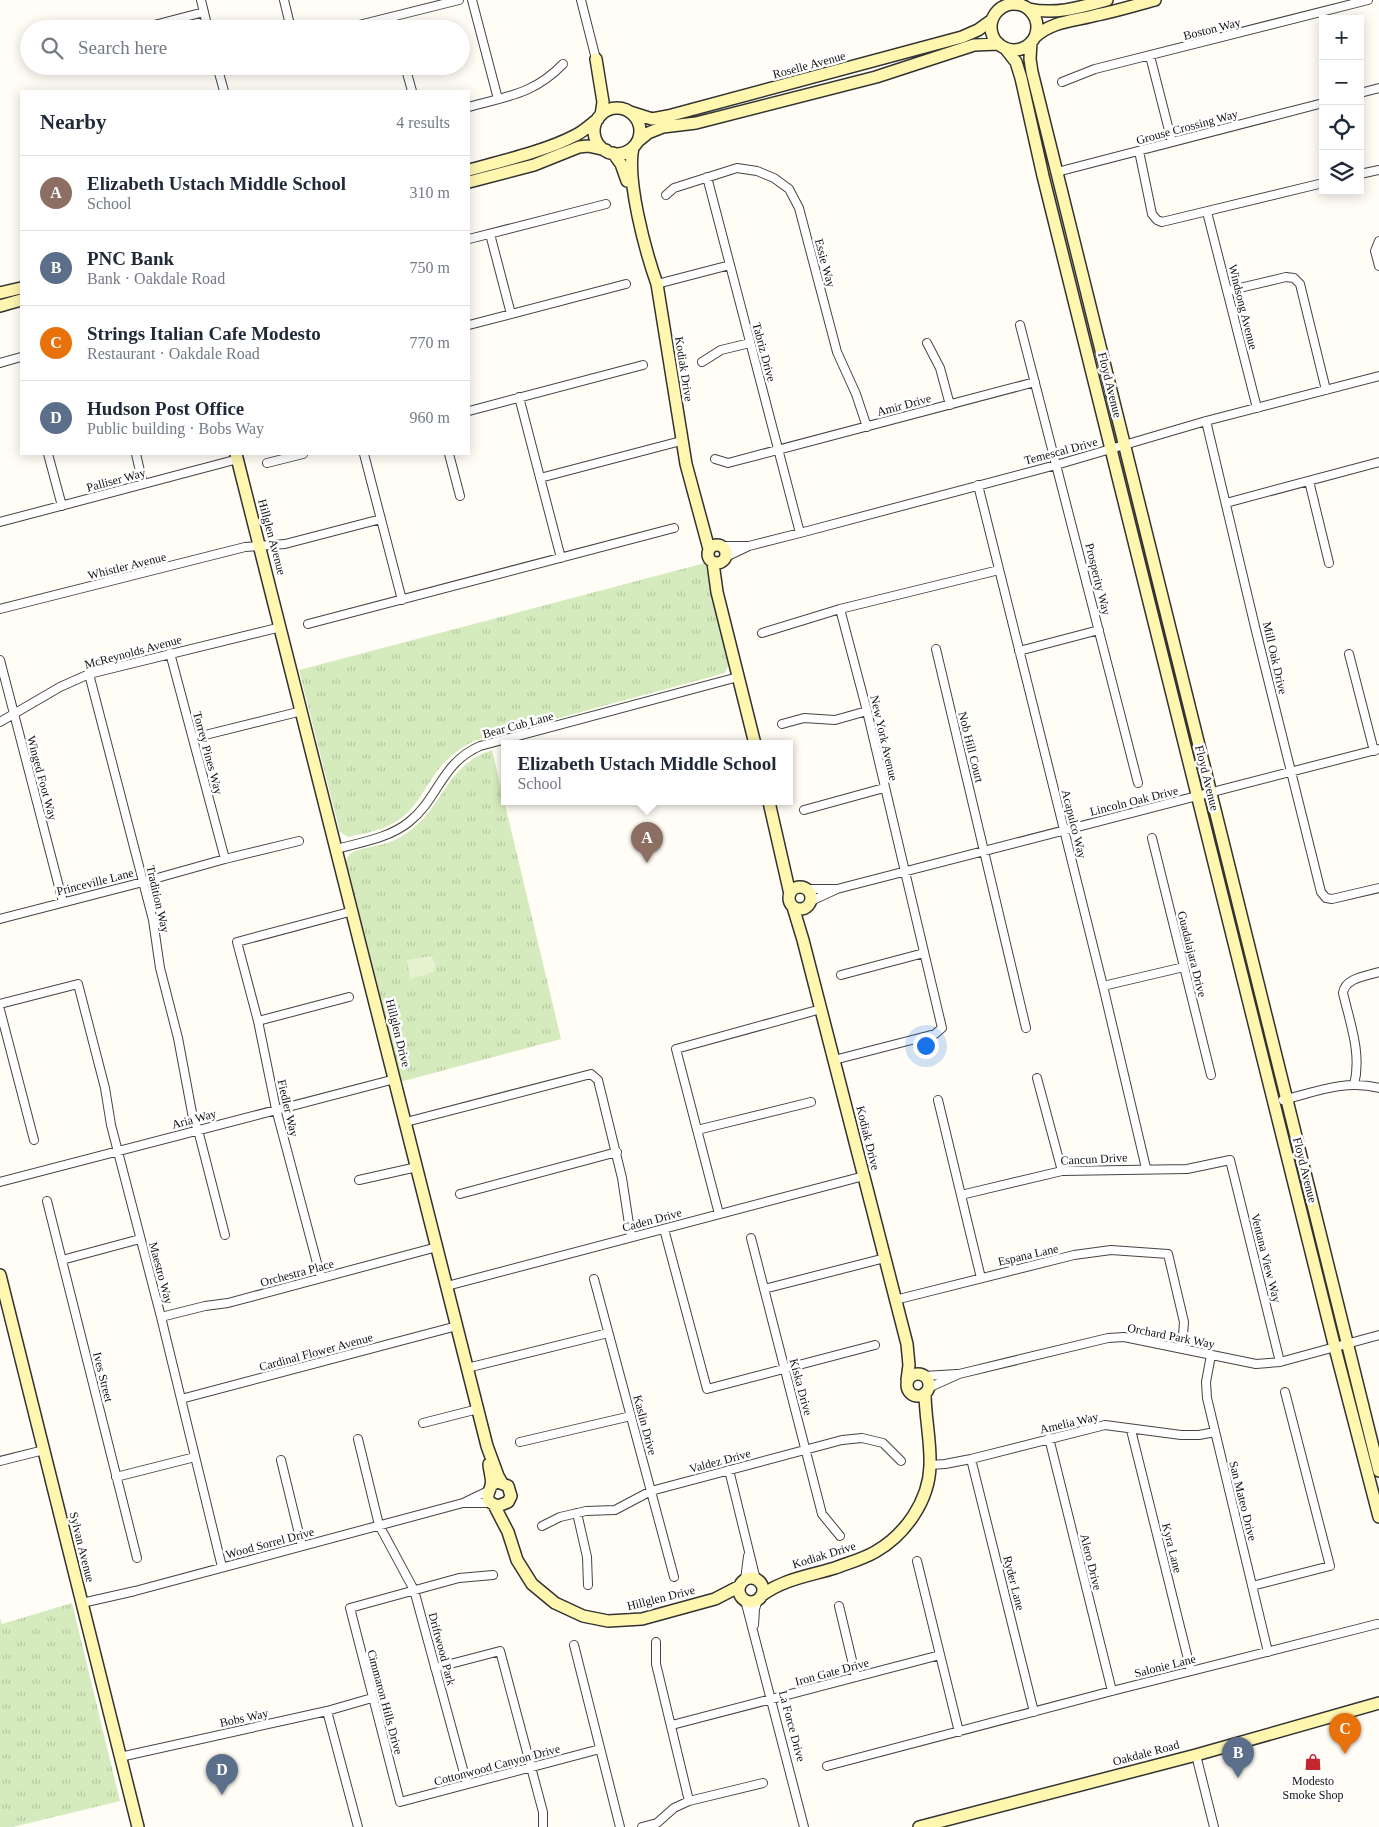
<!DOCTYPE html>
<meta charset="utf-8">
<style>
:root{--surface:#fff;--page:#f2f2f3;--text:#1f2937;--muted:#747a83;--line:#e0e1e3;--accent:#7c3aed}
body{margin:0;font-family:Georgia,serif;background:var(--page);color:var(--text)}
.controls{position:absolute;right:15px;top:15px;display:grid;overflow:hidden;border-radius:0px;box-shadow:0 2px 12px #0003}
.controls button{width:45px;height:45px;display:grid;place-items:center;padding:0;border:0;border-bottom:1px solid var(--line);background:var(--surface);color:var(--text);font:25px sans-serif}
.you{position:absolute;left:925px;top:1045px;width:18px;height:18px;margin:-12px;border:4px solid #fff;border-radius:50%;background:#1a73e8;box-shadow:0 0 0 8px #1a73e833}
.badge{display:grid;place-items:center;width:32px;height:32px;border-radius:50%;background:var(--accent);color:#fff;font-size:16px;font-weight:700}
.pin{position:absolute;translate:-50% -41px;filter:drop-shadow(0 1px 2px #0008)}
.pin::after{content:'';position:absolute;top:26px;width:18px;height:15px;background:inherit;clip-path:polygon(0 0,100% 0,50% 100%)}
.popup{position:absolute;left:501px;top:740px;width:292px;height:65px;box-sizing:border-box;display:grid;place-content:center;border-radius:0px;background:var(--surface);filter:drop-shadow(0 1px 4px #0005);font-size:16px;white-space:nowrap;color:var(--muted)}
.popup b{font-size:19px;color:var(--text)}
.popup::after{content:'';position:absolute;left:50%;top:100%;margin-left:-10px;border:10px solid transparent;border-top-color:var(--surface)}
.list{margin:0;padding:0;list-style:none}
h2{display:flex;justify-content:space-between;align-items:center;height:65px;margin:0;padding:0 20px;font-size:21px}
h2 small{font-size:16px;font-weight:400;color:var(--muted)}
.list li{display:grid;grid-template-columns:32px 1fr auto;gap:15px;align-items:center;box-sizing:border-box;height:75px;padding:0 20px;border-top:1px solid var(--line)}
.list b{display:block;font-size:19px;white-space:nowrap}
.list p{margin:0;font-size:16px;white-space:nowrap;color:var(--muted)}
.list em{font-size:16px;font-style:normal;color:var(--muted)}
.icon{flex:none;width:28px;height:28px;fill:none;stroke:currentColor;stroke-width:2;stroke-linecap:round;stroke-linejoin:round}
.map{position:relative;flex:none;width:1379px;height:1827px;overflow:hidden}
.search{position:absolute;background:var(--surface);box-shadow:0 2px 12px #0003;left:20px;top:20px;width:450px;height:55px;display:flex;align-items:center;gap:12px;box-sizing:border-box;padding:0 18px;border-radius:28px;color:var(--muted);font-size:19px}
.panel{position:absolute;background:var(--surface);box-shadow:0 2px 12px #0003;left:20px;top:90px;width:450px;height:365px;border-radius:0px}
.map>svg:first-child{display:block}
.grass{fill:url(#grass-tufts)}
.pitch{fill:#e6f2cf}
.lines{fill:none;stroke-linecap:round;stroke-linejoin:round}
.street-casing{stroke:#444;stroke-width:10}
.secondary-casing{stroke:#333;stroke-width:14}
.street{stroke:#fff;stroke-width:8}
.secondary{stroke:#fff6b0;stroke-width:11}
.labels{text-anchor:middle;stroke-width:5;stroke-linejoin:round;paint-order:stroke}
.street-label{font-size:12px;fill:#111;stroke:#fff}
.poi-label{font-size:12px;fill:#111;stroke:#fff}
</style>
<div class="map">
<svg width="1379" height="1827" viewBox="0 0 1379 1827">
<defs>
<pattern id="grass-tufts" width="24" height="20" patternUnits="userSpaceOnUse" patternTransform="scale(1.25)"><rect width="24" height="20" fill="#d5ebbd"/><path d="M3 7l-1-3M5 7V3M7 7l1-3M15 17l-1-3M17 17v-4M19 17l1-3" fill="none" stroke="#b6c8a1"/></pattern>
</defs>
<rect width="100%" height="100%" fill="#fffdf5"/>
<path class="grass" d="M 705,563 L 729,664 L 725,673 L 474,741 C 460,748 448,757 438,770 C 425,787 417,807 400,819 C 385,830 366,833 348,837 L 340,832 L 299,670 Z
M 492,750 L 561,1039 L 400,1082 L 345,867 C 345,863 347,857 350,854 C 355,849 377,846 384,844 C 394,841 403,836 411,830 C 445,804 446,765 492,750 Z
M 72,1603 L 120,1801 L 13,1827 L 0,1827 L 0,1618 L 2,1624 Z"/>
<path class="pitch" d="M 430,956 C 436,961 436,964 434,972 L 410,979 L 407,960 Z"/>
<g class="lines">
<g class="street-casing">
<path id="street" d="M 201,0 L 208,29
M 284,0 L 291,29
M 472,0 L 498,99
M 581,0 L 596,59
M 392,17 L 395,29
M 154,25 L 204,12
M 343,29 L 459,0
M 1150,56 L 1172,142
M 217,66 L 224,91
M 405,66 L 412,91
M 1062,82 L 1095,69 L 1368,0
M 1360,93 L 1379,88
M 469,107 C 508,96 534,94 563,64
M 1139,151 L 1152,214 L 1157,220 L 1162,222 L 1323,183
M 1057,172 L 1323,103
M 1360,174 L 1379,170
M 707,177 L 800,533
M 666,195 L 674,188 L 737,168 L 757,171 L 774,178 L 789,189 L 799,208 L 837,352 L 856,394 L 867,427
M 1207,212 L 1257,408
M 490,234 L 511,314
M 469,239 L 606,204
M 1379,241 L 1375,251 L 1379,266
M 657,284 L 730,265
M 1227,291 L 1286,277 L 1294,278 L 1300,284 L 1326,390
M 469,325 L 626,284
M 1020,325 L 1138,783
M 927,343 L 940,368 L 950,405
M 702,362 L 721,350 L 750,343
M 0,363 L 21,357
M 519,397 L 561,558
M 469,411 L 643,365
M 1206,421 L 1256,631 L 1321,892 L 1326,898 L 1332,899 L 1379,888
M 48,454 L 62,506
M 136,454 L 143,484
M 364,454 L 402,600
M 449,454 L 460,496
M 715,459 L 728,463 L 1035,382
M 267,463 L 303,454
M 540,478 L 681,441
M 1309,481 L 1329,563
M 978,485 L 1103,986 L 1146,1168
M 1226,503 L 1379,462
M 0,522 L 238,459
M 722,546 L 749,546 L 800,533 L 1056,465 L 1206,421 L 1379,376
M 726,557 L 749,546
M 0,609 L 245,547 L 285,544 L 381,519
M 308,624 L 674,528
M 762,633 L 840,609 L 999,570
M 936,649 L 1026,1028
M 1019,651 L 1099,630
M 170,653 L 225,859
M 1349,654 L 1374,751
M 0,660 L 63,902
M 89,674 L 153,920 L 160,968 L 178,1038 L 193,1118 L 198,1130 L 225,1235
M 0,722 L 60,687 L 89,674 L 281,627
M 782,724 L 804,718 L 835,720 L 867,711
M 193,738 L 302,711
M 804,810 L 884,788
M 1152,838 L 1211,1075
M 337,849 C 362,842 389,838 409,822 C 439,798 441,763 480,746 L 738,677
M 806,889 L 835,889
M 811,901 L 837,889 L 1379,749
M 0,919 L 143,882 L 225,859 L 299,841
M 841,975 L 924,953
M 1103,986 L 1184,967
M 0,1004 L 78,984 L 105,1088 L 111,1125 L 161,1317 L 222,1567
M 0,1010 L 34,1140
M 258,1021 L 349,997
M 834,1060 L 935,1034 L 942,1028 L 867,711 L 840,609
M 1037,1078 L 1062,1171
M 1354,1085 C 1362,1054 1350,1023 1343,993 C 1345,978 1366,976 1379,972
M 938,1100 L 981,1278
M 1283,1100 C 1315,1092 1346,1079 1379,1088
M 406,1122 L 591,1074 L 598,1080 L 622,1178 L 631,1237
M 697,1130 L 811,1102
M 359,1180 L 417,1167
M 0,1182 L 395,1079
M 460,1194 L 617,1152
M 961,1195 L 1062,1171 L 1187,1169 L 1230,1160 L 1280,1362
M 47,1201 L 137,1558
M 719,1214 L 676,1049 L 821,1009
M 664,1229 L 707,1389 L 875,1345
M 751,1238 L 822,1514 L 840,1536
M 62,1260 L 140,1239
M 321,1278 L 276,1109 L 258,1021 L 237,942 L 353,911
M 594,1279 L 674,1577
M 447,1286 L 864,1176
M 764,1289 L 885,1258
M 895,1300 L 1074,1255 L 1111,1250 L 1168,1254 L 1184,1322 L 1182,1348
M 161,1317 L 205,1306 L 228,1303 L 437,1247
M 1211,1355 L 1206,1382 L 1207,1398 L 1268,1652
M 467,1368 L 608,1333
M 924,1376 L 957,1374
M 928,1388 L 959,1374 L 1108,1338 L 1124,1337 L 1256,1364 L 1280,1362 L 1379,1335
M 181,1399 L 457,1326
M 423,1423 L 478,1409
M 1131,1430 L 1191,1671
M 1049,1438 L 1112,1691
M 358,1439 L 379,1525 L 414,1590 L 467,1784
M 520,1442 L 631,1416
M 971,1459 L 1034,1712
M 281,1460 L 302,1546
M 0,1461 L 44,1450
M 930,1465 L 945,1464 L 971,1459 L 1105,1425 L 1181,1435 L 1199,1435 L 1215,1432
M 729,1470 L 756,1580
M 116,1477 L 195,1457
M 465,1503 L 492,1503
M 577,1513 L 587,1557 L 588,1585
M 542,1526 L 560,1517 L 586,1511 L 615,1510 L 651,1491 L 842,1440 L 862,1438 L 883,1443 L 901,1461
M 917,1561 L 959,1732
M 493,1575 L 459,1578 L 350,1608 L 400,1802 L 600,1749
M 745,1580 L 748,1556
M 1252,1586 L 1330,1566 L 1285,1392
M 745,1600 L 804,1827
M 82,1603 L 135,1591 L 463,1503 L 488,1491
M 839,1606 L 856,1677
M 754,1625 L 755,1609 L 758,1599
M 656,1642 L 656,1664 L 689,1801
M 574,1645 L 620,1827
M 435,1668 L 500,1651 L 543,1812 L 543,1827
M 327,1711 L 358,1827
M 672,1725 L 940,1655
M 1196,1755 L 1214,1827
M 120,1757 L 327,1711 L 372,1698
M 827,1766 L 1112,1691 L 1377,1624
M 642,1827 L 657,1823 L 674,1808 L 689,1801 L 763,1783"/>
</g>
<g class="secondary-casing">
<path id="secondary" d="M991 27a23 23 0 1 1 46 0a23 23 0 1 1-46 0Z
M 1029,9 C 1056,15 1081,7 1107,0
M 1035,37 C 1052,21 1075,21 1097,15 C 1117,11 1136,5 1155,0
M 1031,42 L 1030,59 L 1032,72 L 1379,1471
M 1005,48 L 1016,62 L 1021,78 L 1043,176 L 1155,626 L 1335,1348 L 1379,1517
M 596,59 L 603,102 L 601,115
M594 131a23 23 0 1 1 46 0a23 23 0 1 1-46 0Z
M 630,112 L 652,119 L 668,116 L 962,37 L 978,30 L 992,20
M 637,142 L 648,133 L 663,127 L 696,123 L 876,77 L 974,45 L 999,44
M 633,147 C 626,180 645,250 657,284 L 686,464 L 709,549
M 613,153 L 621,164 L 627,181
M 469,170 C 502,161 546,151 576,135 C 584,131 591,124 598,119
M 469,182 L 534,165 L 579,147 L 588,146 L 606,150
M 0,293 L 21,288
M 0,306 L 21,300
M 236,454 L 487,1446 L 498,1476 L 502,1483
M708 554a9 9 0 1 1 18 0a9 9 0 1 1-18 0Z
M 713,563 L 717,592 L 755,744
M 769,802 L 790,894
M789 898a11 11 0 1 1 22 0a11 11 0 1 1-22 0Z
M 793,907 L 803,940 L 907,1344 L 909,1365 L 907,1380
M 0,1275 L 138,1827
M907 1385a11 11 0 1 1 22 0a11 11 0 1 1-22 0Z
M 489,1464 C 489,1470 493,1480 491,1486 C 488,1495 483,1501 498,1506 L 508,1502 L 511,1496 L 508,1486 L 498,1482 L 491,1485
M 494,1505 L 508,1532 L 517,1560 L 532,1584 L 555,1603 L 583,1616 L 608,1621 L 642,1619 L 715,1599 L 740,1586
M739 1590a12 12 0 1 1 24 0a12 12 0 1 1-24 0Z
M 761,1596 C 783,1579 809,1576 835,1568 C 848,1563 863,1559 875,1552 C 905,1535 929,1501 930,1466 C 931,1441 925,1417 925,1393
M 919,1827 L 1196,1755 L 1379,1703"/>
</g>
<use href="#street" class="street"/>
<use href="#secondary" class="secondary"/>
</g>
<defs>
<g id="shop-bare" transform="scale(1.35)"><path d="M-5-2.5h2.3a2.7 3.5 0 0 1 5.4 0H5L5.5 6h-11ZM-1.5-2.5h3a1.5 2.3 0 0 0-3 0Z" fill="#c4262e" stroke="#fff" stroke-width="2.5" paint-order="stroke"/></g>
</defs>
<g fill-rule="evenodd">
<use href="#shop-bare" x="1313" y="1762"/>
</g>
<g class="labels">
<g class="street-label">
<text transform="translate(1212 29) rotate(-14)" y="4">Boston Way</text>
<text transform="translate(809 65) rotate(-15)" y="4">Roselle Avenue</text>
<text transform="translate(1187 127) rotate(-15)" y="4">Grouse Crossing Way</text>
<text transform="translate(825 263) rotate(75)" y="4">Essie Way</text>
<text transform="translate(1243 307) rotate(76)" y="4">Windsong Avenue</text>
<text transform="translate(764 352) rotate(75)" y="4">Tabriz Drive</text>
<text transform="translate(684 369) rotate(81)" y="4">Kodiak Drive</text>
<text transform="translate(1110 385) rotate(76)" y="4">Floyd Avenue</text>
<text transform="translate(904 405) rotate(-15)" y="4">Amir Drive</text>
<text transform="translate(1061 451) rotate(-15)" y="4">Temescal Drive</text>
<text transform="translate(116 480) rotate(-15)" y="4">Palliser Way</text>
<text transform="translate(272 537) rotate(75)" y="4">Hillglen Avenue</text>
<text transform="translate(127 566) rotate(-14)" y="4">Whistler Avenue</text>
<text transform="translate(1098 579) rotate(76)" y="4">Prosperity Way</text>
<text transform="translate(133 652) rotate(-15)" y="4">McReynolds Avenue</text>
<text transform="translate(1275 658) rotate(77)" y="4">Mill Oak Drive</text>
<text transform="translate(518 725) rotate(-15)" y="4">Bear Cub Lane</text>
<text transform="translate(884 738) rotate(77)" y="4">New York Avenue</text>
<text transform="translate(971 747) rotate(76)" y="4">Nob Hill Court</text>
<text transform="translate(208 753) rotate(75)" y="4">Torrey Pines Way</text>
<text transform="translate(42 778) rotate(75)" y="4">Winged Foot Way</text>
<text transform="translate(1207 778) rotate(76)" y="4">Floyd Avenue</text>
<text transform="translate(1134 801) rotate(-14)" y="4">Lincoln Oak Drive</text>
<text transform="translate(1074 824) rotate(76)" y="4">Acapulco Way</text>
<text transform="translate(95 882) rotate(-14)" y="4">Princeville Lane</text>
<text transform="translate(158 899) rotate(77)" y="4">Tradition Way</text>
<text transform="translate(1192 954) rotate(76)" y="4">Guadalajara Drive</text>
<text transform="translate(398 1033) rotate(76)" y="4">Hillglen Drive</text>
<text transform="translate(288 1108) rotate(77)" y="4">Fiedler Way</text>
<text transform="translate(194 1119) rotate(-15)" y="4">Aria Way</text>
<text transform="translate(868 1138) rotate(76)" y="4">Kodiak Drive</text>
<text transform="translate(1094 1159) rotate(-3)" y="4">Cancun Drive</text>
<text transform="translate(1305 1170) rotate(76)" y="4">Floyd Avenue</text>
<text transform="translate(652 1220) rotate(-15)" y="4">Caden Drive</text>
<text transform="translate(1028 1255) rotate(-13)" y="4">Espana Lane</text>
<text transform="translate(1266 1258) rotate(76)" y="4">Ventana View Way</text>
<text transform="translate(161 1273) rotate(75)" y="4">Maestro Way</text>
<text transform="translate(297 1273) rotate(-15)" y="4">Orchestra Place</text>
<text transform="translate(1171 1336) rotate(11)" y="4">Orchard Park Way</text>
<text transform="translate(316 1352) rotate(-15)" y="4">Cardinal Flower Avenue</text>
<text transform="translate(103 1377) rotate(76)" y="4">Ives Street</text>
<text transform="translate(801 1387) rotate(75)" y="4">Kiska Drive</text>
<text transform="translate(1069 1423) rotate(-13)" y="4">Amelia Way</text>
<text transform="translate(645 1425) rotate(75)" y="4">Kaslin Drive</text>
<text transform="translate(720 1461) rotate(-15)" y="4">Valdez Drive</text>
<text transform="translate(1243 1501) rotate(76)" y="4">San Mateo Drive</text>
<text transform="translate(270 1543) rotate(-15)" y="4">Wood Sorrel Drive</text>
<text transform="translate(82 1547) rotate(76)" y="4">Sylvan Avenue</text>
<text transform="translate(1172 1548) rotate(76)" y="4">Kyra Lane</text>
<text transform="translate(824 1555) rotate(-17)" y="4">Kodiak Drive</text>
<text transform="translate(1091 1562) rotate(76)" y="4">Alero Drive</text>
<text transform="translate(1014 1583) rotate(76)" y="4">Ryder Lane</text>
<text transform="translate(661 1598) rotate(-14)" y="4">Hillglen Drive</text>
<text transform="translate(442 1649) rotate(75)" y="4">Driftwood Park</text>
<text transform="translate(1165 1666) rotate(-14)" y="4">Salonie Lane</text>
<text transform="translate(832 1672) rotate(-15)" y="4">Iron Gate Drive</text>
<text transform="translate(385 1702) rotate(75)" y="4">Cimmaron Hills Drive</text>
<text transform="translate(244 1718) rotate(-12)" y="4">Bobs Way</text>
<text transform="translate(792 1726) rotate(75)" y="4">La Force Drive</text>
<text transform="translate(1146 1753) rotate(-15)" y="4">Oakdale Road</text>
<text transform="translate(497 1765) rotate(-15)" y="4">Cottonwood Canyon Drive</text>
</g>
<g class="poi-label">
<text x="1313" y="1785">Modesto<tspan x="1313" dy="14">Smoke Shop</tspan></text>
</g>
</g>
</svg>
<div class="controls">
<button>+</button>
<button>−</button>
<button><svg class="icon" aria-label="locate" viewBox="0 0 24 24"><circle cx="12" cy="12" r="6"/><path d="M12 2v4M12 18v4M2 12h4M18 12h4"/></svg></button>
<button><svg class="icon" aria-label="layers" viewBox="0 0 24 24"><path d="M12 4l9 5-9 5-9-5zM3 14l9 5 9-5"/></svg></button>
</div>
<div class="you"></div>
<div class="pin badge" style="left:647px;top:863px;background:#8d6e63">A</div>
<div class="popup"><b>Elizabeth Ustach Middle School</b>School</div>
<div class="pin badge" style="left:1238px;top:1778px;background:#5c6f8a">B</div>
<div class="pin badge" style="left:1345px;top:1754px;background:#e8710a">C</div>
<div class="pin badge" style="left:222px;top:1795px;background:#5c6f8a">D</div>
<div class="search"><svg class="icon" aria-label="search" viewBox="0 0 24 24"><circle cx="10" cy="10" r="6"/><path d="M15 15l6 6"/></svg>Search here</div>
<section class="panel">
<h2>Nearby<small>4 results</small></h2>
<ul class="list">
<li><span class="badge" style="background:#8d6e63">A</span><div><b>Elizabeth Ustach Middle School</b><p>School</p></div><em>310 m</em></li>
<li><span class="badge" style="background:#5c6f8a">B</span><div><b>PNC Bank</b><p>Bank · Oakdale Road</p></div><em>750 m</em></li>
<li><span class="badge" style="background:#e8710a">C</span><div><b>Strings Italian Cafe Modesto</b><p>Restaurant · Oakdale Road</p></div><em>770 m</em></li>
<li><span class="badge" style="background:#5c6f8a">D</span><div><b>Hudson Post Office</b><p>Public building · Bobs Way</p></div><em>960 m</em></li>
</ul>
</section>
</div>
